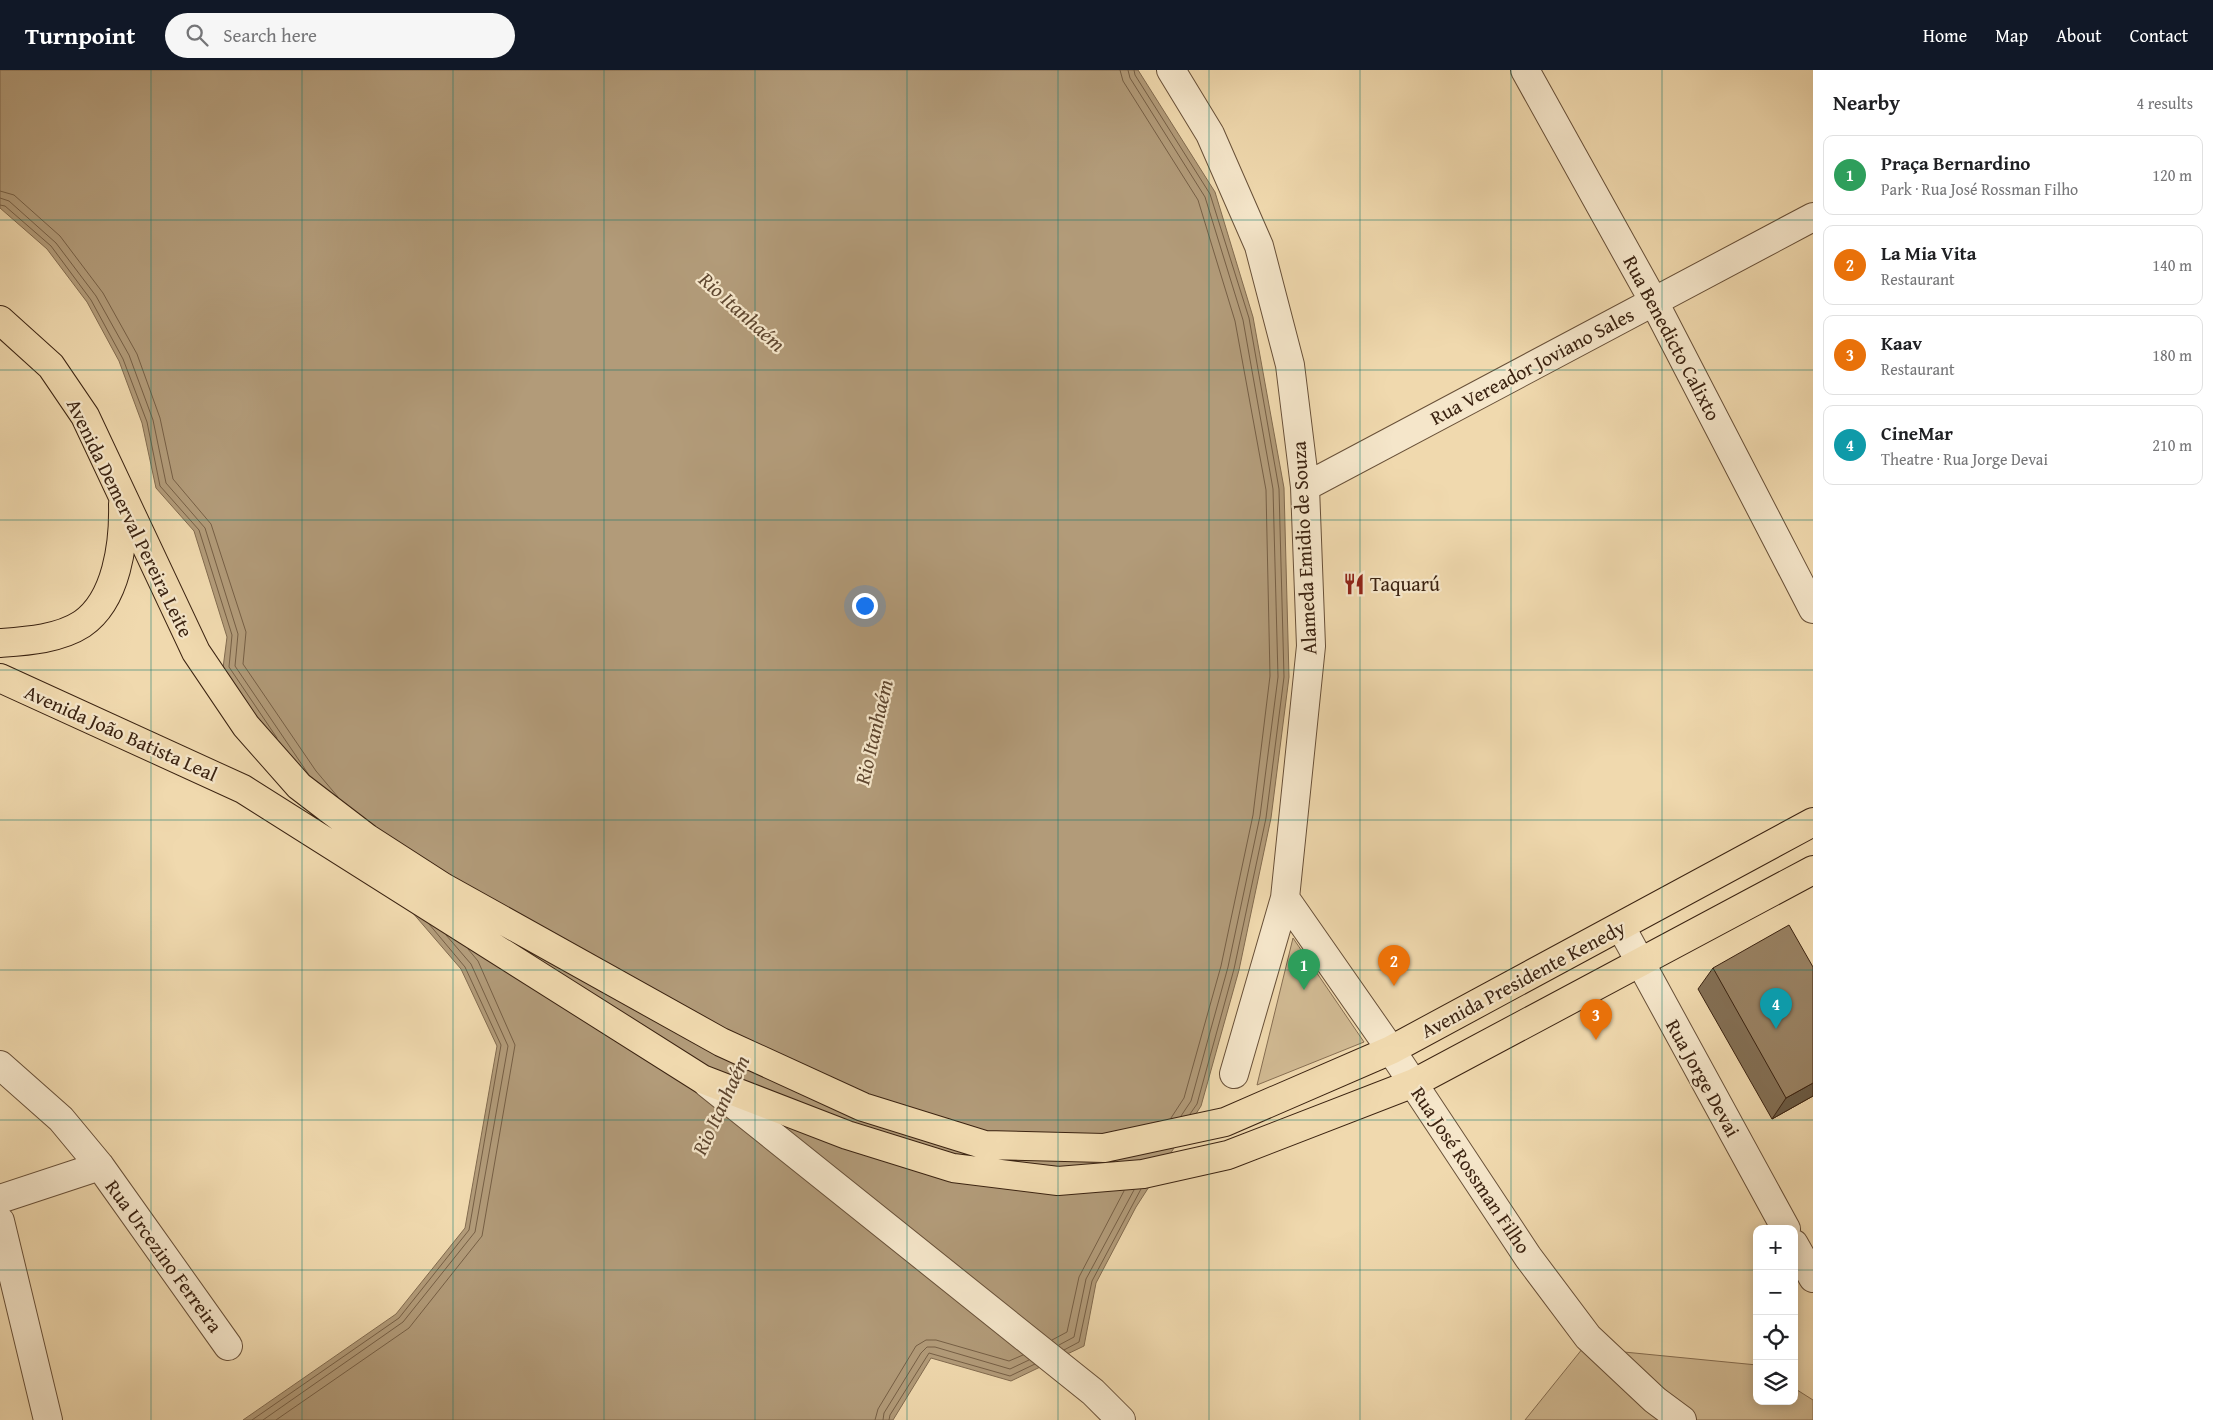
<!DOCTYPE html>
<meta charset="utf-8">
<style>
:root{--surface:#fff;--page:#f6f6f6;--text:#202124;--muted:#757577;--line:#e0e0e0;--accent:#111827}
body{margin:0;font-family:"Gentium Book Plus",serif;background:var(--page);color:var(--text)}
.controls{position:absolute;right:15px;bottom:15px;display:grid;overflow:hidden;border-radius:10px;box-shadow:0 2px 12px #0003}
.controls button{width:45px;height:45px;display:grid;place-items:center;padding:0;border:0;border-bottom:1px solid var(--line);background:var(--surface);color:var(--text);font:25px sans-serif}
.you{position:absolute;left:864px;top:535px;width:18px;height:18px;margin:-12px;border:4px solid #fff;border-radius:50%;background:#1a73e8;box-shadow:0 0 0 8px #1a73e833}
.badge{display:grid;place-items:center;width:32px;height:32px;border-radius:50%;background:var(--accent);color:#fff;font-size:16px;font-weight:700}
.pin{position:absolute;translate:-50% -41px;filter:drop-shadow(0 1px 2px #0008)}
.pin::after{content:'';position:absolute;top:26px;width:18px;height:15px;background:inherit;clip-path:polygon(0 0,100% 0,50% 100%)}
.list{margin:0;padding:0;list-style:none}
h2{display:flex;justify-content:space-between;align-items:center;height:65px;margin:0;padding:0 20px;font-size:21px}
h2 small{font-size:16px;font-weight:400;color:var(--muted)}
.list li{display:grid;grid-template-columns:32px 1fr auto;gap:15px;align-items:center;box-sizing:border-box;height:80px;margin:0 10px 10px;padding:0 10px;border:1px solid var(--line);border-radius:10px}
.list b{display:block;font-size:19px;white-space:nowrap}
.list p{margin:0;font-size:16px;white-space:nowrap;color:var(--muted)}
.list em{font-size:16px;font-style:normal;color:var(--muted)}
.icon{flex:none;width:28px;height:28px;fill:none;stroke:currentColor;stroke-width:2;stroke-linecap:round;stroke-linejoin:round}
.map{position:relative;flex:none;width:1813px;height:1350px;overflow:hidden}
header{display:flex;align-items:center;gap:30px;box-sizing:border-box;height:70px;padding:0 25px;background:var(--accent);color:#fff}
header strong{font-size:24px}
nav{display:flex;gap:28px;margin-inline-start:auto;font-size:18px}
.search{width:350px;height:45px;background:var(--page);display:flex;align-items:center;gap:12px;box-sizing:border-box;padding:0 18px;border-radius:28px;color:var(--muted);font-size:19px}
main{display:flex}
aside{flex:1;background:var(--surface)}
.map>svg:first-child{display:block}
.green{fill:#d1ba93;stroke:#866e52}
.water{fill:#b29b79;stroke:#826b4f}
.lines{fill:none;stroke-linecap:round;stroke-linejoin:round}
.shore{stroke:#765f45;stroke-width:1}
.minor-casing{stroke:#685038;stroke-width:30}
.major-casing{stroke:#3b2311;stroke-width:30}
.minor{stroke:#f5e6ca;stroke-width:28}
.major{stroke:#f0d9ae;stroke-width:28}
.wall{fill:#847055;stroke:#3b2311}
.shaded-wall{fill:#6b5b45;stroke:#3b2311}
.building{fill:#998263;stroke:#3b2311}
.grid{fill:none;stroke:#0f766e;stroke-width:1;stroke-opacity:0.55}
.labels{text-anchor:middle;stroke-width:4.5;stroke-linejoin:round;paint-order:stroke}
.street-label{font-size:20px;fill:#3b2311;stroke:#f5e6ca}
.poi-label{font-size:20px;fill:#3b2311;stroke:#f5e6ca;text-anchor:start}
.water-label{font-size:21px;font-style:italic;fill:#5f4730;stroke:#f5e6ca}
</style>
<header>
<strong>Turnpoint</strong>
<div class="search"><svg class="icon" aria-label="search" viewBox="0 0 24 24"><circle cx="10" cy="10" r="6"/><path d="M15 15l6 6"/></svg>Search here</div>
<nav><a>Home</a><a>Map</a><a>About</a><a>Contact</a></nav>
</header>
<main>
<div class="map">
<svg width="1813" height="1350" viewBox="0 0 1813 1350">
<rect width="100%" height="100%" fill="#f0d9ae"/>
<filter id="stains"><feTurbulence type="fractalNoise" baseFrequency=".004" numOctaves="4"/><feColorMatrix values="0 0 0 0 .2 0 0 0 0 .09 0 0 0 0 .02 0 0 0 .5 -.17"/></filter>
<radialGradient id="worn" r=".72"><stop offset=".6" stop-color="#630" stop-opacity="0"/><stop offset="1" stop-color="#630" stop-opacity=".3"/></radialGradient>
<path class="green" d="M 1293,868 L 1364,972 L 1257,1015 Z
M 1583,1278 L 1757,1295 L 1757,1331 L 1794,1331 L 1794,1318 L 1813,1330 L 1813,1350 L 1525,1350 Z"/>
<path class="water" d="M 0,0 L 1138,0 L 1215,122 L 1253,247 L 1284,418 L 1289,607 L 1271,748 L 1239,900 L 1201,1036 L 1136,1137 L 1096,1213 L 1084,1276 L 1011,1311 L 931,1288 L 893,1350 L 243,1350 L 396,1244 L 465,1158 L 497,976 L 461,899 L 301,713 L 223,598 L 227,567 L 194,461 L 156,418 L 142,353 L 119,291 L 87,232 L 47,179 L 0,138 Z"/>
<g class="lines">
<path class="shore" d="M 1120,0 L 1123,11 L 1198,130 L 1235,251 L 1266,420 L 1270,606 L 1253,745 L 1221,896 L 1184,1028 L 1171,1048
M 1128,0 L 1130,8 L 1205,127 L 1243,250 L 1273,419 L 1278,607 L 1260,746 L 1228,897 L 1191,1031 L 1181,1046
M 1134,0 L 1135,5 L 1210,124 L 1249,248 L 1279,419 L 1284,607 L 1266,748 L 1234,899 L 1197,1034 L 1190,1044
M 0,121 L 14,125 L 60,166 L 103,223 L 137,284 L 160,348 L 173,409 L 211,454 L 246,562 L 243,594 L 316,701 L 338,727
M 0,128 L 9,131 L 56,173 L 96,226 L 129,285 L 153,350 L 166,413 L 205,458 L 238,564 L 235,596 L 309,705
M 0,135 L 5,136 L 51,176 L 91,230 L 123,289 L 147,352 L 160,416 L 199,460 L 232,565 L 229,597 L 277,668
M 1052,1270 L 1067,1262 L 1079,1207 L 1124,1121
M 1059,1275 L 1074,1267 L 1086,1209 L 1134,1120
M 1064,1280 L 1079,1272 L 1092,1211 L 1141,1119
M 252,1350 L 399,1248 L 469,1160 L 501,975 L 465,897 L 429,854
M 263,1350 L 403,1252 L 475,1162 L 508,976 L 471,894 L 446,865
M 276,1350 L 409,1258 L 482,1166 L 515,975 L 478,891 L 468,879
M 875,1350 L 878,1339 L 916,1276 L 926,1270 L 936,1270 L 1009,1291 L 1023,1285
M 883,1350 L 884,1343 L 921,1283 L 927,1277 L 935,1277 L 1010,1299 L 1029,1290
M 889,1350 L 890,1345 L 929,1283 L 1010,1306 L 1035,1294"/>
<g class="minor-casing">
<path id="minor" d="M 1171,0 L 1210,64 L 1259,176 L 1290,295 L 1305,417 L 1311,576 L 1285,828 L 1234,1004
M 1525,0 L 1654,232 L 1813,539
M 1305,417 L 1813,147
M 1285,828 L 1391,980 L 1528,1187 L 1588,1267 L 1655,1330 L 1682,1350
M 1621,857 L 1786,1159
M 0,995 L 61,1049 L 100,1096 L 228,1276
M 707,1013 L 1093,1322 L 1121,1350
M 0,1129 L 100,1096
M 0,1151 L 48,1350
M 1794,1174 L 1813,1208"/>
</g>
<g class="major-casing">
<path id="major" d="M 0,250 L 51,296 L 85,346 L 196,582 L 246,656 L 299,716 L 367,768 L 443,817 L 721,972 L 863,1037 L 985,1075 L 1104,1078 L 1225,1052 L 1391,980 L 1813,752
M 0,573 C 27,571 59,569 82,554 C 117,530 124,473 123,434
M 0,608 L 243,719 L 702,1009 L 847,1065 L 953,1098 L 1058,1111 L 1143,1104 L 1228,1085 L 1414,1013 L 1813,800"/>
</g>
<use href="#minor" class="minor"/>
<use href="#major" class="major"/>
</g>
<path class="wall" d="M 1713,898 L 1813,1026 L 1772,1049 L 1698,919 Z"/>
<path class="shaded-wall" d="M 1813,1013 L 1813,1026 L 1772,1049 L 1786,1028 Z"/>
<path class="building" d="M 1789,855 L 1813,897 L 1813,1013 L 1786,1028 L 1713,898 Z"/>
<path class="grid" d="M 151,0 L 151,1350M 302,0 L 302,1350M 453,0 L 453,1350M 604,0 L 604,1350M 755,0 L 755,1350M 907,0 L 907,1350M 1058,0 L 1058,1350M 1209,0 L 1209,1350M 1360,0 L 1360,1350M 1511,0 L 1511,1350M 1662,0 L 1662,1350M 0,150 L 1813,150M 0,300 L 1813,300M 0,450 L 1813,450M 0,600 L 1813,600M 0,750 L 1813,750M 0,900 L 1813,900M 0,1050 L 1813,1050M 0,1200 L 1757,1200M 1794,1200 L 1813,1200"/>
<defs>
<g id="restaurant-bare" transform="scale(1.725)"><path d="M-5-6h1v4h1v-4h1v4h1v-4h1v5L-1.5 .5V6h-2V.5L-5-1ZM5-6V6H3V1.5H1.5Q1.5-4 5-6Z" fill="#8f2418" stroke="#f5e6ca" stroke-width="2.5" paint-order="stroke"/></g>
</defs>
<g fill-rule="evenodd">
<use href="#restaurant-bare" x="1354" y="514"/>
</g>
<g class="labels">
<g class="street-label">
<text transform="translate(1672 268) rotate(62)" y="7">Rua Benedicto Calixto</text>
<text transform="translate(1532 296) rotate(-28)" y="7">Rua Vereador Joviano Sales</text>
<text transform="translate(130 448) rotate(64)" y="7">Avenida Demerval Pereira Leite</text>
<text transform="translate(1304 478) rotate(-93)" y="7">Alameda Emidio de Souza</text>
<text transform="translate(121 663) rotate(24)" y="7">Avenida João Batista Leal</text>
<text transform="translate(1523 909) rotate(-28)" y="7">Avenida Presidente Kenedy</text>
<text transform="translate(1703 1008) rotate(61)" y="7">Rua Jorge Devai</text>
<text transform="translate(1471 1100) rotate(56)" y="7">Rua José Rossman Filho</text>
<text transform="translate(164 1186) rotate(54)" y="7">Rua Urcezino Ferreira</text>
</g>
<g class="poi-label">
<text x="1370" y="521">Taquarú</text>
</g>
<g class="water-label">
<text transform="translate(742 242) rotate(42)" y="7">Rio Itanhaém</text>
<text transform="translate(874 662) rotate(-77)" y="7">Rio Itanhaém</text>
<text transform="translate(721 1035) rotate(-65)" y="7">Rio Itanhaém</text>
</g>
</g>
<rect width="100%" height="100%" filter="url(#stains)"/>
<rect width="100%" height="100%" fill="url(#worn)"/>
</svg>
<div class="controls">
<button>+</button>
<button>−</button>
<button><svg class="icon" aria-label="locate" viewBox="0 0 24 24"><circle cx="12" cy="12" r="6"/><path d="M12 2v4M12 18v4M2 12h4M18 12h4"/></svg></button>
<button><svg class="icon" aria-label="layers" viewBox="0 0 24 24"><path d="M12 4l9 5-9 5-9-5zM3 14l9 5 9-5"/></svg></button>
</div>
<div class="you"></div>
<div class="pin badge" style="left:1304px;top:920px;background:#2e9e5b">1</div>
<div class="pin badge" style="left:1394px;top:916px;background:#e8710a">2</div>
<div class="pin badge" style="left:1596px;top:970px;background:#e8710a">3</div>
<div class="pin badge" style="left:1776px;top:959px;background:#0f9aa8">4</div>
</div>
<aside>
<h2>Nearby<small>4 results</small></h2>
<ul class="list">
<li><span class="badge" style="background:#2e9e5b">1</span><div><b>Praça Bernardino</b><p>Park · Rua José Rossman Filho</p></div><em>120 m</em></li>
<li><span class="badge" style="background:#e8710a">2</span><div><b>La Mia Vita</b><p>Restaurant</p></div><em>140 m</em></li>
<li><span class="badge" style="background:#e8710a">3</span><div><b>Kaav</b><p>Restaurant</p></div><em>180 m</em></li>
<li><span class="badge" style="background:#0f9aa8">4</span><div><b>CineMar</b><p>Theatre · Rua Jorge Devai</p></div><em>210 m</em></li>
</ul>
</aside>
</main>
